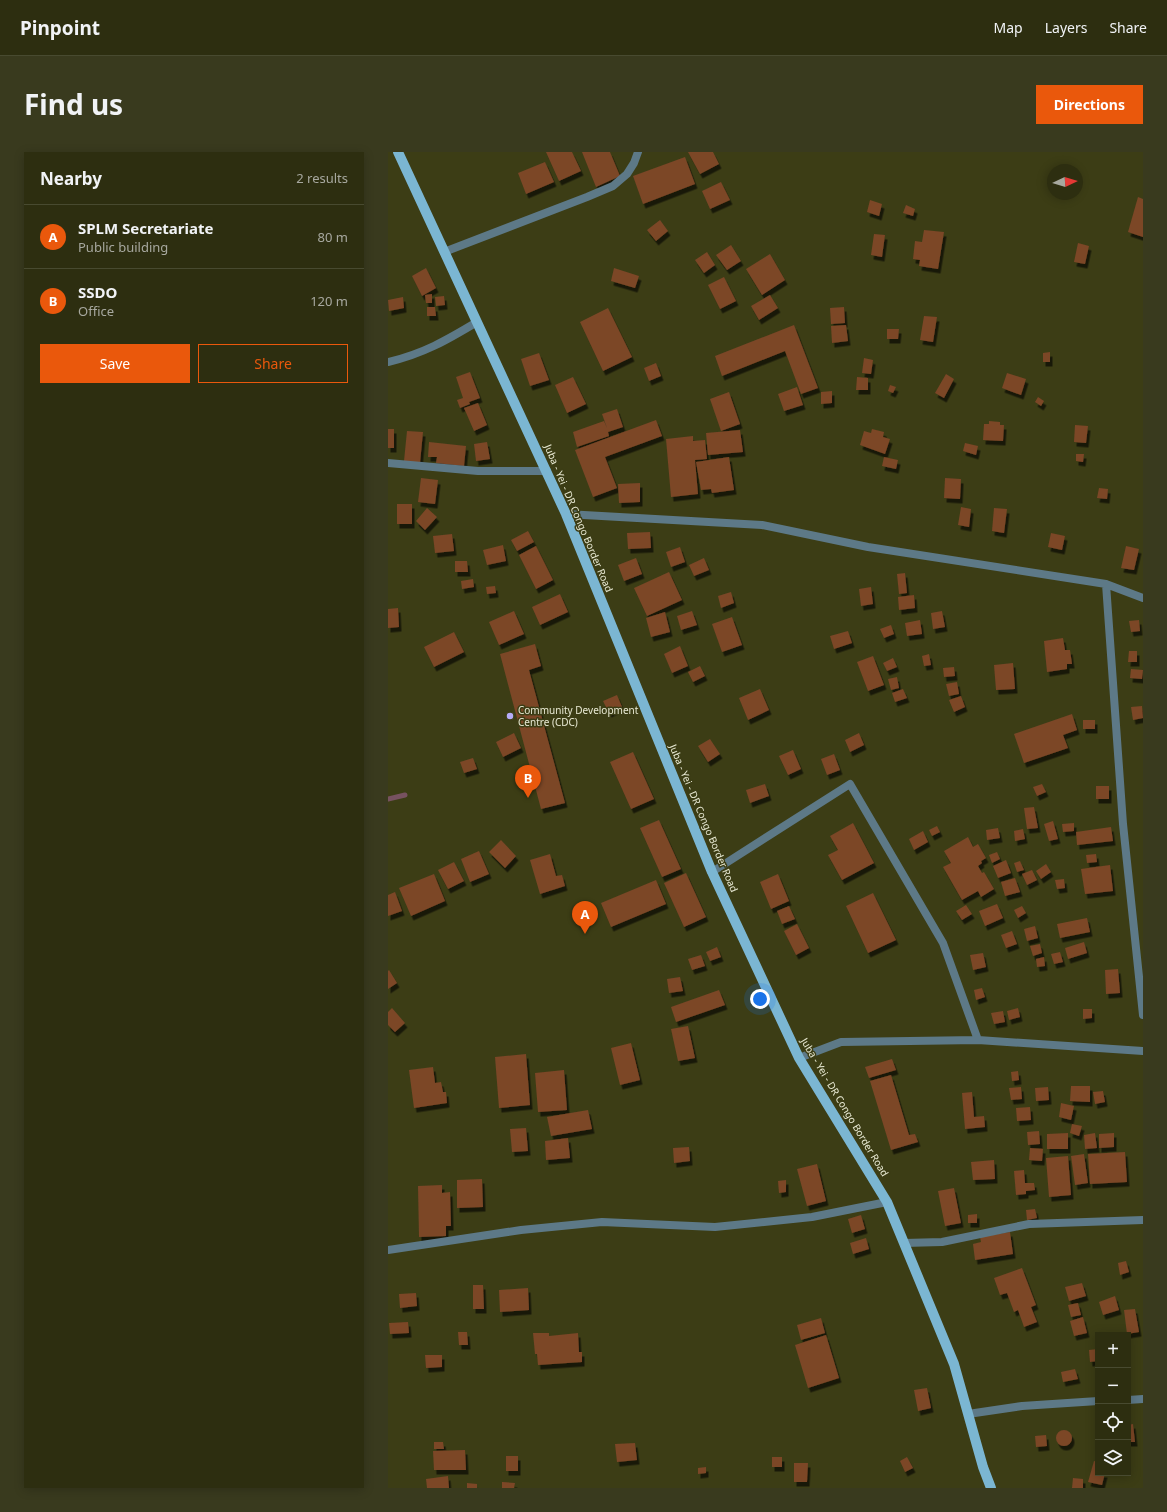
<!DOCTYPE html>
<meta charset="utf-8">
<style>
:root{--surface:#2d2e10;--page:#393a1e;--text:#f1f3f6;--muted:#a7a89f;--line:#484a30;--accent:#ea580c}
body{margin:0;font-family:"Noto Sans",sans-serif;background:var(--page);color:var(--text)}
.controls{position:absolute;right:12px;bottom:12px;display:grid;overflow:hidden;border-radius:0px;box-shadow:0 2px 10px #0003}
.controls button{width:36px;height:36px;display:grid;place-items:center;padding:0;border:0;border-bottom:1px solid var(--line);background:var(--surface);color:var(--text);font:20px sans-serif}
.compass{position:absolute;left:659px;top:12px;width:36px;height:36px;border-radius:50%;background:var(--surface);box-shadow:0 2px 10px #0003;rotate:86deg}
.you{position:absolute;left:372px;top:847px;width:14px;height:14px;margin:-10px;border:3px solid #fff;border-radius:50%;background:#1a73e8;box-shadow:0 0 0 6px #1a73e833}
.badge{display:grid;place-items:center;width:26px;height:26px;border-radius:50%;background:var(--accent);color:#fff;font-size:13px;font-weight:700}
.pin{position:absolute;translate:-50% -33px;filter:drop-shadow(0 1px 2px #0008)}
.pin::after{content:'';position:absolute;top:21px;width:14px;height:12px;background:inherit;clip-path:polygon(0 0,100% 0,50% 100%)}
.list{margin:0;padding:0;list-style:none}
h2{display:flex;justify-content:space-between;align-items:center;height:52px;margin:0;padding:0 16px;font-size:17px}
h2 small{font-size:13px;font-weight:400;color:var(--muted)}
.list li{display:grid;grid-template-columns:26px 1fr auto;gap:12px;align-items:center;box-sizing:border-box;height:64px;padding:0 16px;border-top:1px solid var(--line)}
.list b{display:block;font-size:15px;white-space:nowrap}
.list p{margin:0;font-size:13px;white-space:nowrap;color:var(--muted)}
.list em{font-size:13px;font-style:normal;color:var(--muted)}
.actions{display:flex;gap:8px;padding:12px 16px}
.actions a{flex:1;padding:9px 0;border:1px solid var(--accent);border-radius:0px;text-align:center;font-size:14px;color:var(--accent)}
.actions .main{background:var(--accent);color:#fff}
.icon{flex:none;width:22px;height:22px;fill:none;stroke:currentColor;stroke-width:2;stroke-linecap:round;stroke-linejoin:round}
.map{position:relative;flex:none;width:755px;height:1336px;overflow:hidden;border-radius:0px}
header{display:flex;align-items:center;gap:24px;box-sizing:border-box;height:56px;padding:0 20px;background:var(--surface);border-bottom:1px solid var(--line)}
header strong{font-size:19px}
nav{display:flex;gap:22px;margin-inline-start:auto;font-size:14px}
.intro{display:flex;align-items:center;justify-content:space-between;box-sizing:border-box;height:96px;padding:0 24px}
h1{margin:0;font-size:28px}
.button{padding:10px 18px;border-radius:0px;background:var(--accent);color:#fff;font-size:14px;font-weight:700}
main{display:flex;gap:24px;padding:0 24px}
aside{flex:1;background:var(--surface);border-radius:0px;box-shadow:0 2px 10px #0003}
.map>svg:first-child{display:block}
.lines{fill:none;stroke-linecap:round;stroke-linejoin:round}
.stream{stroke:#775260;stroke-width:5}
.building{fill:#7b4627;filter:url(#shadow)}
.street{stroke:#5d7987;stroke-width:8}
.primary{stroke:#7bb6d2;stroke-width:10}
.poi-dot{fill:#b6acf8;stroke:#3c3d15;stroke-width:1.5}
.labels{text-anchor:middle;stroke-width:3;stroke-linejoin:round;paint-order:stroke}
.street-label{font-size:10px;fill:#e8e9d3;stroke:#3c3d15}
.poi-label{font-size:10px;fill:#e8e9d3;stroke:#3c3d15;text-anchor:start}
</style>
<header>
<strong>Pinpoint</strong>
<nav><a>Map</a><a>Layers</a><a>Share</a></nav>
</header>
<div class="intro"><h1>Find us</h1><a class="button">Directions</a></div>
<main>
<aside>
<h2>Nearby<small>2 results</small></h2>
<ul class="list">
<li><span class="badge">A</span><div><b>SPLM Secretariate</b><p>Public building</p></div><em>80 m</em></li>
<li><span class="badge">B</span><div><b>SSDO</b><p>Office</p></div><em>120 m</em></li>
</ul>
<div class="actions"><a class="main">Save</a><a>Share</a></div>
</aside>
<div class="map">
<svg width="755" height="1336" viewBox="0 0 755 1336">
<defs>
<filter id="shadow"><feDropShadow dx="2.5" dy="4.5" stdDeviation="0" flood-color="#0009"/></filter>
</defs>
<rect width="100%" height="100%" fill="#3c3d15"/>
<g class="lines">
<path class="stream" d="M 0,647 L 17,643"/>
</g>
<path class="building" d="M 158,0 L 184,0 L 193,19 L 171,29 Z
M 194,0 L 222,0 L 232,24 L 208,35 Z
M 300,0 L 325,0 L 331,12 L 312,22 Z
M 297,5 L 307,32 L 255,52 L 245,24 Z
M 157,10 L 166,30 L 138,42 L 130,21 Z
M 333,30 L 342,48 L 322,57 L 314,39 Z
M 750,45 L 755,47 L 755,85 L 740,80 Z
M 482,48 L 494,52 L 491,64 L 479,60 Z
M 518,53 L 527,57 L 525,64 L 515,61 Z
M 272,68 L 280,79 L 268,89 L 259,78 Z
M 536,78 L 556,80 L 550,117 L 531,114 L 532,108 L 525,107 L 527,89 L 534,90 Z
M 486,82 L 497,83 L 494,105 L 483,103 Z
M 690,91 L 701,94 L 697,112 L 686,110 Z
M 343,93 L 353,109 L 339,118 L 328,103 Z
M 319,100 L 327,113 L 316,121 L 307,108 Z
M 382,102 L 397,128 L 374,143 L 358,117 Z
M 38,116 L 48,136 L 34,144 L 24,124 Z
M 226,116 L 251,124 L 247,136 L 223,129 Z
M 336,125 L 348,149 L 332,157 L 320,133 Z
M 44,142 L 44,151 L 38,151 L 37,143 Z
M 382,143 L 390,156 L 371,168 L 363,154 Z
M 56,144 L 57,153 L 48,154 L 47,145 Z
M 15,145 L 16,156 L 1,159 L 0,148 Z
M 39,155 L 47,155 L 48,164 L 39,164 Z
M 456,155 L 457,171 L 443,172 L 442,156 Z
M 220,156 L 244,205 L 215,219 L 192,170 Z
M 536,164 L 549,165 L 545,190 L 532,188 Z
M 406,173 L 430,236 L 413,242 L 397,199 L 334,224 L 327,204 Z
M 458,173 L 460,189 L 444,191 L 443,174 Z
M 499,177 L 511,177 L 510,187 L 499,187 Z
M 662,200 L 662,210 L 655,210 L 655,201 Z
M 151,201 L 161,228 L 142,234 L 133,207 Z
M 476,206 L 485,208 L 483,222 L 474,221 Z
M 268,211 L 273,224 L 261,229 L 256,216 Z
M 82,220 L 92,246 L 81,250 L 82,252 L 72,256 L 69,248 L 75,246 L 68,225 Z
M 619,221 L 638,227 L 633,243 L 614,236 Z
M 558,222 L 566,227 L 556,246 L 547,241 Z
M 185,225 L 198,252 L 179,261 L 167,233 Z
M 469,225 L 480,226 L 480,238 L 468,238 Z
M 502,233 L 508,235 L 505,241 L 500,239 Z
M 409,235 L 415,253 L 396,259 L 390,242 Z
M 444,239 L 444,251 L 433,252 L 433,240 Z
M 341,240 L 352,272 L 333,279 L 322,247 Z
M 650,245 L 656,249 L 653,254 L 647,250 Z
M 90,251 L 99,273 L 86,279 L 76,256 Z
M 229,257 L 235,275 L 220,280 L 221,284 L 189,295 L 185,280 L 216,269 L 219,276 L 214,262 Z
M 268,268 L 274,284 L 217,305 L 229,336 L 205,345 L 187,298 Z
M 601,269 L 612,270 L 612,273 L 616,273 L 615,289 L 595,288 L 596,272 L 601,272 Z
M 687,273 L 700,274 L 698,291 L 686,290 Z
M 0,277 L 6,277 L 6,296 L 0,296 Z
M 484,277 L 496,280 L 495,285 L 502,287 L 497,302 L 472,293 L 476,279 L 483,281 Z
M 352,278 L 355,300 L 320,303 L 318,281 Z
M 19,279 L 35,280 L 32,311 L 16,309 Z
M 305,284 L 305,289 L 317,288 L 319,307 L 307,308 L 310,342 L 283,345 L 278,287 Z
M 41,290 L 78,294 L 76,314 L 48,311 L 49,305 L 40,305 Z
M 99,290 L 102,307 L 88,309 L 86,292 Z
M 577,291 L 590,294 L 588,303 L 575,299 Z
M 688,302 L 696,302 L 695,310 L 688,309 Z
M 341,305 L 346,338 L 324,341 L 323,337 L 313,338 L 308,310 Z
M 496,305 L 510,308 L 508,317 L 494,314 Z
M 33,326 L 50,328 L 47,352 L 30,350 Z
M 557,326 L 573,327 L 572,347 L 556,346 Z
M 252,331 L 252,350 L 231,351 L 230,332 Z
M 711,336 L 720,337 L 719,347 L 709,346 Z
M 9,352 L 24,352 L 24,372 L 9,372 Z
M 573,355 L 583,357 L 581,375 L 570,373 Z
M 39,356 L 49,365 L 37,378 L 28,369 Z
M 606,356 L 619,357 L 616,381 L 604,379 Z
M 140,379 L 146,390 L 129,399 L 123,388 Z
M 262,380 L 263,396 L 240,397 L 239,381 Z
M 663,381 L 677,384 L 674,398 L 660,395 Z
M 64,382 L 66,399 L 47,401 L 45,384 Z
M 115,393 L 118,409 L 99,413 L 95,398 Z
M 148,394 L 165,428 L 148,437 L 131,403 Z
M 738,394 L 751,397 L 746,418 L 733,416 Z
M 292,395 L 297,410 L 283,415 L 278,400 Z
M 248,406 L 254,422 L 236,429 L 230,413 Z
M 316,406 L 321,418 L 306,424 L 301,413 Z
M 67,409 L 79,409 L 80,420 L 67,420 Z
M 281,420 L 294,448 L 259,464 L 246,436 Z
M 517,421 L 519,441 L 511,442 L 509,422 Z
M 85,427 L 86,435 L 74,437 L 73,429 Z
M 107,434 L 108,441 L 99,442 L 98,435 Z
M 483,435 L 485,452 L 473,454 L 471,437 Z
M 343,440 L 346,451 L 333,456 L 330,444 Z
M 172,442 L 180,460 L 152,473 L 144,455 Z
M 526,443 L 527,456 L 511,458 L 510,445 Z
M 10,456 L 11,475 L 0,476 L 0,457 Z
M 126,459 L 136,482 L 111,493 L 101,470 Z
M 304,459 L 309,473 L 293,478 L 289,464 Z
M 554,459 L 557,475 L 545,477 L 543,461 Z
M 277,460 L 282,480 L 263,485 L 258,466 Z
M 344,465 L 354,493 L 334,500 L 324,472 Z
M 532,468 L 534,482 L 519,484 L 517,471 Z
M 751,468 L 752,479 L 743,480 L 741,469 Z
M 503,473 L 506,482 L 496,486 L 492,477 Z
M 460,479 L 464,491 L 446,497 L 442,484 Z
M 66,480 L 76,500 L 46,515 L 36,495 Z
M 675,486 L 677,498 L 682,498 L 684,512 L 679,512 L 679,517 L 659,520 L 656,489 Z
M 147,492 L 153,514 L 141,518 L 177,651 L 153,657 L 112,502 Z
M 292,494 L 300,514 L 284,521 L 276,502 Z
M 741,499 L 749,499 L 749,510 L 740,510 Z
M 541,502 L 543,513 L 536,514 L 534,504 Z
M 485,504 L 496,533 L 480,539 L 469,510 Z
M 505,506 L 509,515 L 499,519 L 495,511 Z
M 625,511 L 627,537 L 608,538 L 606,513 Z
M 312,514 L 317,524 L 305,530 L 300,520 Z
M 566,515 L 567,524 L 556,525 L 555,516 Z
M 743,517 L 755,518 L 754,527 L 742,526 Z
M 509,525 L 511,536 L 503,538 L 500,527 Z
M 569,530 L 571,542 L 561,544 L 558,532 Z
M 372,537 L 381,558 L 360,568 L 351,546 Z
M 515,537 L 519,546 L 507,550 L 504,541 Z
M 229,543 L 234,555 L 221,561 L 215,549 Z
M 573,544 L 577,555 L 566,560 L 561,548 Z
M 754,554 L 755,566 L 745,568 L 743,555 Z
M 684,562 L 689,578 L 675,583 L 680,596 L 636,611 L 626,582 Z
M 695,568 L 707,568 L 707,577 L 695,577 Z
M 126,581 L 133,596 L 115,605 L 108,590 Z
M 471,581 L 476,593 L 462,600 L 457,588 Z
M 322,587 L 332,602 L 320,610 L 310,594 Z
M 405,598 L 413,617 L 400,623 L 391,604 Z
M 245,600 L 266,647 L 243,657 L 222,610 Z
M 446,602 L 452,618 L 439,623 L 433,607 Z
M 85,606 L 89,617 L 76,621 L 72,610 Z
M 377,632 L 381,644 L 362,651 L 358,638 Z
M 654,632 L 658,640 L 649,644 L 645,635 Z
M 708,634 L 721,634 L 721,647 L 708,647 Z
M 646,655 L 650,676 L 639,677 L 636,656 Z
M 271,668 L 293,717 L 274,725 L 252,676 Z
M 665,669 L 670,687 L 661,689 L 656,672 Z
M 465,671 L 486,711 L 454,728 L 440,703 L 450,698 L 442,684 Z
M 686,671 L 686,679 L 675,680 L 674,672 Z
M 549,674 L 552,680 L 544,684 L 541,678 Z
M 723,675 L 725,689 L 689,693 L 688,680 Z
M 610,676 L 612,686 L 599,688 L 598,678 Z
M 635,677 L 637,687 L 627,689 L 626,679 Z
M 535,679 L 540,690 L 526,698 L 521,687 Z
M 580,685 L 585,695 L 590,692 L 598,706 L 593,709 L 594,711 L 590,714 L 594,721 L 596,720 L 606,737 L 593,745 L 590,739 L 574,748 L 555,715 L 563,711 L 556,699 Z
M 113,688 L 128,704 L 117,716 L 101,700 Z
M 91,699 L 101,722 L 82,730 L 73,707 Z
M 609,700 L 612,707 L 604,711 L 601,703 Z
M 162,702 L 168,724 L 174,723 L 177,734 L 152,742 L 142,708 Z
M 708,702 L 709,710 L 699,711 L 698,703 Z
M 618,708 L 623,721 L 610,726 L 605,714 Z
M 632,709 L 636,718 L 629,720 L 626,711 Z
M 66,710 L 76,729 L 60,737 L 50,718 Z
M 658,712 L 663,720 L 653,727 L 648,719 Z
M 722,713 L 725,739 L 697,742 L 693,717 Z
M 644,718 L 649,728 L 639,733 L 634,722 Z
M 298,721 L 318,765 L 296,775 L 276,731 Z
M 46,722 L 57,749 L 23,764 L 11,736 Z
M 390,722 L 401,749 L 383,757 L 372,730 Z
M 627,726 L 632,740 L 617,744 L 613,730 Z
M 676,727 L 677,736 L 669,737 L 667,728 Z
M 268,728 L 278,752 L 223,775 L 213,751 Z
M 7,740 L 14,759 L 0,764 L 0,743 Z
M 485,741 L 508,788 L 480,801 L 458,754 Z
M 609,752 L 615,766 L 597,774 L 591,759 Z
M 578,753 L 584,762 L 574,768 L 568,759 Z
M 401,754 L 407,767 L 394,772 L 389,759 Z
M 634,754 L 638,761 L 630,766 L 626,758 Z
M 699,766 L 702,780 L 672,786 L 669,772 Z
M 409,772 L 421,796 L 408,803 L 396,779 Z
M 647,774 L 650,786 L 639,789 L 636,777 Z
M 624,779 L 629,792 L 618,796 L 613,783 Z
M 696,790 L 699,801 L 680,807 L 677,796 Z
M 652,792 L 654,801 L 645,804 L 642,794 Z
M 329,795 L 333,805 L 322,809 L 318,800 Z
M 672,800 L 675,810 L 666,812 L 663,802 Z
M 595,801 L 598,815 L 585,818 L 582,803 Z
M 313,803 L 317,814 L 304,818 L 300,807 Z
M 656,805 L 657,814 L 649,815 L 648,807 Z
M 730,817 L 732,841 L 718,842 L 717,818 Z
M 1,818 L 9,831 L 0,837 L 0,819 Z
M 292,825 L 295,839 L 281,841 L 279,827 Z
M 594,836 L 597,845 L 588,848 L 586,838 Z
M 331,838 L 337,853 L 288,870 L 283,855 Z
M 4,856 L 17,871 L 7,880 L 0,873 L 0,860 Z
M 630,856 L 632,865 L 621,868 L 619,859 Z
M 695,857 L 704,857 L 704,866 L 695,867 Z
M 615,859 L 617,870 L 606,872 L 603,861 Z
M 300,874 L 307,906 L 290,909 L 283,877 Z
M 243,891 L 252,928 L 232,933 L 223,896 Z
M 138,902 L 142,953 L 111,956 L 107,905 Z
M 504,907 L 508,918 L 481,926 L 477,915 Z
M 45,915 L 47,931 L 53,930 L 55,940 L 58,940 L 59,951 L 26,956 L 21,918 Z
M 176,918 L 179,958 L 150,960 L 147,921 Z
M 630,919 L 631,928 L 624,929 L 623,920 Z
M 503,923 L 521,983 L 527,982 L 530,990 L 503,998 L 482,929 Z
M 683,934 L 702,934 L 702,950 L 682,949 Z
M 633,935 L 634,947 L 623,948 L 621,936 Z
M 660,935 L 661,948 L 648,949 L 647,936 Z
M 715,939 L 717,950 L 707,952 L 705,940 Z
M 584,940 L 586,965 L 596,964 L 597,975 L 577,977 L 574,941 Z
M 673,951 L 686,954 L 683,968 L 671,965 Z
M 642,955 L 643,968 L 629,969 L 628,956 Z
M 200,958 L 204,977 L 163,984 L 159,965 Z
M 684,972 L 694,974 L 691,984 L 682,981 Z
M 138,976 L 140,999 L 124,1000 L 122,977 Z
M 651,979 L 652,992 L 640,993 L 639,980 Z
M 680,981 L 680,997 L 659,997 L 659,982 Z
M 707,981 L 709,996 L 697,997 L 696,983 Z
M 726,981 L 726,995 L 711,996 L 711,982 Z
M 180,986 L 182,1006 L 158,1008 L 157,989 Z
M 301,995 L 302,1009 L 286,1011 L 285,996 Z
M 642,996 L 655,997 L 654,1009 L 641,1008 Z
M 737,1000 L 739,1030 L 702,1032 L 700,1002 Z
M 696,1002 L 700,1031 L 687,1033 L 683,1004 Z
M 680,1004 L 683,1043 L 661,1045 L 658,1006 Z
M 606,1008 L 607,1027 L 585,1028 L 583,1010 Z
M 429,1012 L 438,1049 L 419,1054 L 409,1017 Z
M 636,1018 L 637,1031 L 646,1031 L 647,1038 L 638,1039 L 638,1042 L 628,1043 L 626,1019 Z
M 94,1027 L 95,1055 L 69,1056 L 69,1028 Z
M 398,1028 L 398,1040 L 391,1041 L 390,1029 Z
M 54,1033 L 54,1041 L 62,1040 L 63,1074 L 58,1074 L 58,1084 L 31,1085 L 30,1034 Z
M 566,1036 L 573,1071 L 557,1074 L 550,1039 Z
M 647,1057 L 649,1066 L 639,1068 L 638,1058 Z
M 589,1062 L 589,1071 L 580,1071 L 580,1063 Z
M 473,1063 L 477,1077 L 464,1081 L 460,1067 Z
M 622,1080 L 625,1102 L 587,1108 L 585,1092 L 593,1090 L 592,1085 Z
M 478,1086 L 481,1097 L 465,1102 L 462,1091 Z
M 738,1109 L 741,1120 L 732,1123 L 730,1111 Z
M 634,1116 L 648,1153 L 643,1155 L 649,1170 L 636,1175 L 630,1158 L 626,1160 L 619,1141 L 612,1143 L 606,1126 Z
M 694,1131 L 698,1144 L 681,1149 L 677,1135 Z
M 85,1133 L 95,1133 L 96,1157 L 85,1157 Z
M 140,1136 L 141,1158 L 112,1160 L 111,1138 Z
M 28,1141 L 29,1154 L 12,1156 L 11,1142 Z
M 727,1144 L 731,1158 L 715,1163 L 711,1150 Z
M 690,1151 L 693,1163 L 683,1165 L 680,1153 Z
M 747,1157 L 751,1180 L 739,1182 L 736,1158 Z
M 695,1165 L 699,1181 L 686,1184 L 682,1169 Z
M 433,1166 L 437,1181 L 413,1188 L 409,1173 Z
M 20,1170 L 21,1181 L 2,1182 L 1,1171 Z
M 70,1180 L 79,1180 L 80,1193 L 71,1193 Z
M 145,1181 L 161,1181 L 161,1184 L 190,1181 L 191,1200 L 194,1200 L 194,1210 L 150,1213 L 149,1202 L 147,1202 Z
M 438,1183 L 451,1226 L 420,1236 L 407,1193 Z
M 710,1197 L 710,1209 L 702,1210 L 701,1198 Z
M 37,1203 L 54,1203 L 54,1215 L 38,1216 Z
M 687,1217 L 690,1227 L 675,1230 L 673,1220 Z
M 539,1236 L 543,1256 L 530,1259 L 526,1238 Z
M 745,1272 L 747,1290 L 740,1290 L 740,1273 Z
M 707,1276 L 710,1276 L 710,1291 L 709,1291 Z
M668 1286a8 8 0 1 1 16 0a8 8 0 1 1-16 0Z
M 658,1283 L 659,1294 L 648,1295 L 647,1284 Z
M 46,1290 L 55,1290 L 56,1297 L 46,1297 Z
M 247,1291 L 249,1308 L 229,1310 L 227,1292 Z
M 77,1298 L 78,1318 L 46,1318 L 45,1299 Z
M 118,1304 L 130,1304 L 130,1319 L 118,1319 Z
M 384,1305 L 394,1305 L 394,1315 L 384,1315 Z
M 519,1305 L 525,1316 L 517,1320 L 512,1309 Z
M 706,1309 L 710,1310 L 710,1321 L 717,1321 L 714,1333 L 700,1330 Z
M 406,1311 L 420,1311 L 419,1330 L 406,1330 Z
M 318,1315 L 318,1321 L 310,1322 L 310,1316 Z
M 60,1324 L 61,1336 L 39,1336 L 38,1327 Z
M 685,1326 L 695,1327 L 695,1336 L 684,1336 Z
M 114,1330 L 127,1331 L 126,1336 L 114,1336 Z
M 79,1331 L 89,1332 L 89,1336 L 79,1336 Z"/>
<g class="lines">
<path class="street" d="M 56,100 L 199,45 L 225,34 L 239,22 L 246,11 L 250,0
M 0,210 C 35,202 59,188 89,170
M 0,311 L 90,319 L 159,319
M 178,362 L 374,373 L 480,395 L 718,432 L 755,446
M 718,432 L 735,672 L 755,863
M 324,720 L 462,632 L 555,791 L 590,888
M 411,906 L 453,890 L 590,888 L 755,899
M 516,1091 L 554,1090 L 641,1072 L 755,1068
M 0,1098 L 133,1078 L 214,1070 L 327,1075 L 424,1065 L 499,1050
M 740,1248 L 755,1247
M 580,1262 L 634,1254 L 710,1249"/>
<path class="primary" d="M 10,0 L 178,362 L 324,720 L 411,906 L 499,1050 L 566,1212 L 595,1315 L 603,1336"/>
</g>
<circle class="poi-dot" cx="122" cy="564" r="4"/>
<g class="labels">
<g class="street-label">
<text transform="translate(191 366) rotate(67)" y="4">Juba - Yei - DR Congo Border Road</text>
<text transform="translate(316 666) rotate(67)" y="4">Juba - Yei - DR Congo Border Road</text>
<text transform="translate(457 955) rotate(59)" y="4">Juba - Yei - DR Congo Border Road</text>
</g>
<g class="poi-label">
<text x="130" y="562">Community Development<tspan x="130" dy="12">Centre (CDC)</tspan></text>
</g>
</g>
</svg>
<div class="controls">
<button>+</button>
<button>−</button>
<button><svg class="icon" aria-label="locate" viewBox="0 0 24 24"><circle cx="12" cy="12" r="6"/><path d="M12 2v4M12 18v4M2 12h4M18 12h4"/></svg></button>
<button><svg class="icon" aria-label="layers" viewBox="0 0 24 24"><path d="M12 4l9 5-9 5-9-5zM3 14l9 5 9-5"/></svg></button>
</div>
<svg class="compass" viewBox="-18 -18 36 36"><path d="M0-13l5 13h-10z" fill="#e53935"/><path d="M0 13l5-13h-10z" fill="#a7a89f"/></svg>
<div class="you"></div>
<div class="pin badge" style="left:197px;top:782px">A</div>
<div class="pin badge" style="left:140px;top:646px">B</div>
</div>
</main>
